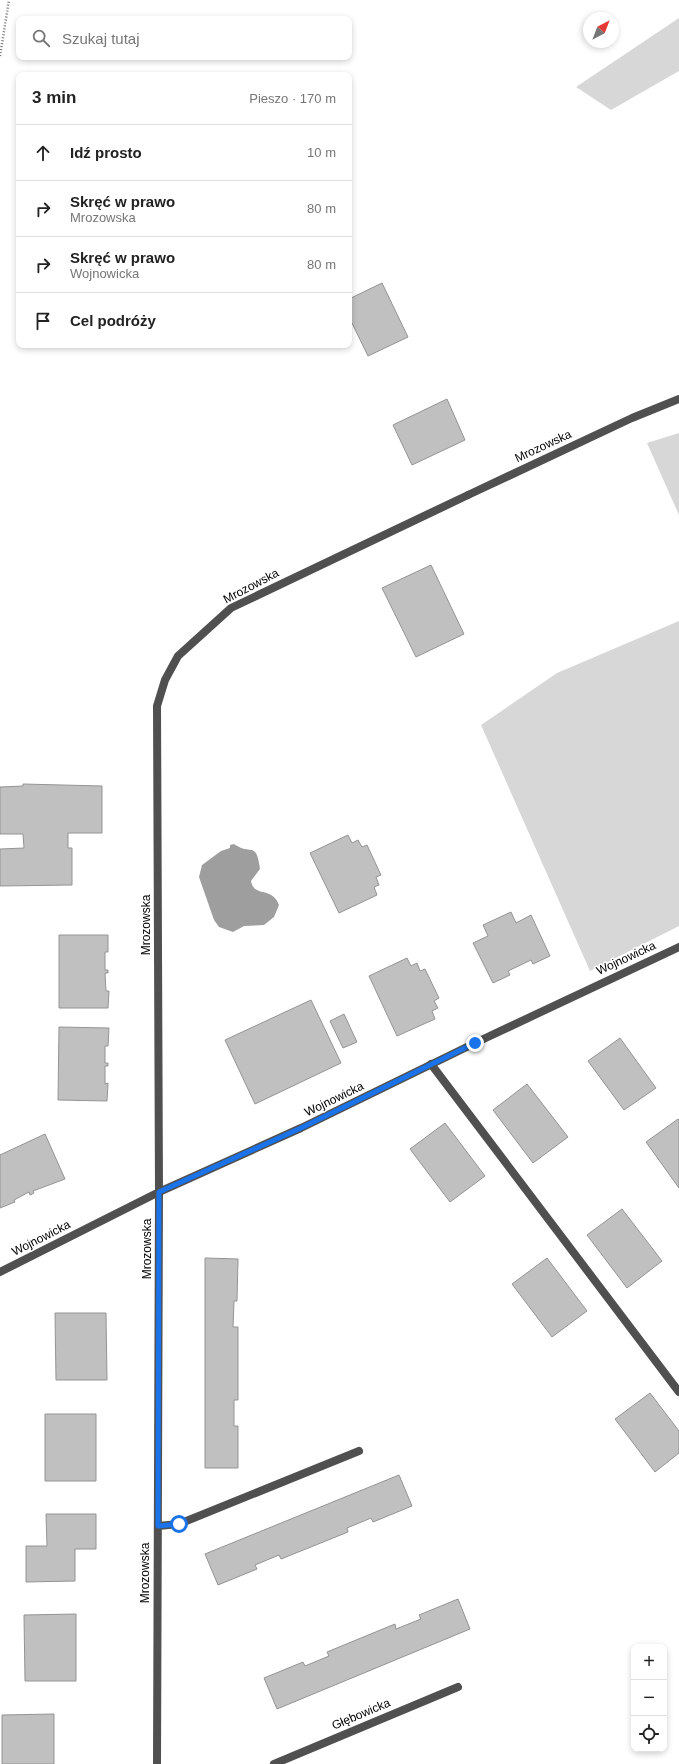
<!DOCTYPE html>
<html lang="pl">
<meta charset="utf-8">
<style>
:root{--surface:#fff;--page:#f2f2f2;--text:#222;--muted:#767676;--line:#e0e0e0}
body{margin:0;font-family:Helvetica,sans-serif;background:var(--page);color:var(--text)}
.controls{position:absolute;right:12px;bottom:12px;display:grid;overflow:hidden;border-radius:8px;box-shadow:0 2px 6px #0003}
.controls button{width:36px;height:36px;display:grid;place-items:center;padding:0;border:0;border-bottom:1px solid var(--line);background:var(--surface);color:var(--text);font:20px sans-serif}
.compass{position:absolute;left:583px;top:12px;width:36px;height:36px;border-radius:50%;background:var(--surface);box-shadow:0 2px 6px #0003;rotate:42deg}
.stop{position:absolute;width:12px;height:12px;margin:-9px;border:3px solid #1a73e8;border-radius:50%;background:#fff}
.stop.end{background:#1a73e8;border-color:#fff;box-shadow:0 1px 4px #0008}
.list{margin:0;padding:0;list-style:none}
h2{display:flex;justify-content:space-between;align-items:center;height:52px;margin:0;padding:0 16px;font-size:17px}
h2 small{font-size:13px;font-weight:400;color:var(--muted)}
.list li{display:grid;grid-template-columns:26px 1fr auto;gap:12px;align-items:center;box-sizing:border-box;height:56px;padding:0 16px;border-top:1px solid var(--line)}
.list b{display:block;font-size:15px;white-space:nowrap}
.list p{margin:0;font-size:13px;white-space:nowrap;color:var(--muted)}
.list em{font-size:13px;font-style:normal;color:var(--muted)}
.icon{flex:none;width:22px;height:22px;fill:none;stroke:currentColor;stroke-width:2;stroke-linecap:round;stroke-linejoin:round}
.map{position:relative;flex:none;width:679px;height:1764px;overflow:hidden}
.search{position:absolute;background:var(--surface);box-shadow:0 2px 6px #0003;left:16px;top:16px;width:336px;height:44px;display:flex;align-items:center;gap:10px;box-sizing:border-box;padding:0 14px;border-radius:8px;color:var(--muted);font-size:15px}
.panel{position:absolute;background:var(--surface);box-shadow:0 2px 6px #0003;left:16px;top:72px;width:336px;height:276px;border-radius:8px}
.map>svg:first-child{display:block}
.green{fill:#d7d7d7}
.water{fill:#9e9e9e}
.building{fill:#c0c0c0;stroke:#949494}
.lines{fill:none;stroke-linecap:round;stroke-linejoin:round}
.path{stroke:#727272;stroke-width:2.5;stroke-dasharray:1 2;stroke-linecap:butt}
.lane{stroke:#505050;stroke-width:8}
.street{stroke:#505050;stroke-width:8}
.route{stroke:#1a73e8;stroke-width:5}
.labels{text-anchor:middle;stroke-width:3;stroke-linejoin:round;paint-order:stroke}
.street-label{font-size:12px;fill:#000;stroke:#fff}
</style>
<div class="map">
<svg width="679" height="1764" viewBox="0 0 679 1764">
<rect width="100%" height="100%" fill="#fff"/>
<path class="green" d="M 679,18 L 679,71 L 611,110 L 576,87 Z
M 679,433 L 679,515 L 647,443 Z
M 679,621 L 679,926 L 590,971 L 481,725 L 557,673 Z"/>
<path class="water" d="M 234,844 C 251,856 256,840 260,869 L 251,881 C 254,898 272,886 279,905 L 274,917 L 264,925 L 244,926 L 233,932 L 219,927 L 214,920 L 199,877 L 202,865 L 221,851 L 230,848 L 230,845 Z"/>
<path class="building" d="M 382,283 L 408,337 L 368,356 L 349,317 L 349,299 Z
M 447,399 L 465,440 L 412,465 L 393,425 Z
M 431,565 L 464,634 L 416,657 L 382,588 Z
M 23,784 L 102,786 L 102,833 L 68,833 L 68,848 L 72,848 L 72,885 L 0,886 L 0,849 L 24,848 L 23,834 L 0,834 L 0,787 L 23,786 Z
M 348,835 L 352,843 L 358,840 L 362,847 L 367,845 L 381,875 L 376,877 L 379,885 L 374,887 L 377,895 L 339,913 L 310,853 Z
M 511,912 L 516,923 L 531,915 L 550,956 L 533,964 L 531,960 L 508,971 L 510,975 L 493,983 L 473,943 L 488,936 L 483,925 Z
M 59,935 L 108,935 L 108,952 L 105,952 L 105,970 L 108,970 L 108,973 L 105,973 L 106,991 L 109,991 L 108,1008 L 59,1008 Z
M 407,958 L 411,966 L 417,963 L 420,971 L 425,969 L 439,998 L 434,1001 L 438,1008 L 432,1011 L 435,1019 L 397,1036 L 369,976 Z
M 311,1000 L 341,1063 L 255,1104 L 225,1040 Z
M 344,1014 L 357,1042 L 343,1048 L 330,1021 Z
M 59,1027 L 109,1028 L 108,1046 L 105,1046 L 105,1063 L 108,1063 L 108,1066 L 105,1066 L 105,1084 L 108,1083 L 107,1101 L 58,1100 Z
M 620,1038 L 656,1088 L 624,1110 L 588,1061 Z
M 527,1084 L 568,1137 L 533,1163 L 493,1110 Z
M 678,1119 L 679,1120 L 679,1188 L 646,1142 Z
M 445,1123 L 485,1176 L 450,1202 L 410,1149 Z
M 45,1134 L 65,1179 L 33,1191 L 34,1193 L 30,1195 L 29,1192 L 14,1200 L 15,1202 L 0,1208 L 0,1155 Z
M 622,1209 L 662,1261 L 627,1288 L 587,1235 Z
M 205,1258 L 238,1259 L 237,1301 L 234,1301 L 233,1327 L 238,1327 L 238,1400 L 234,1400 L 234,1426 L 238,1426 L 238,1468 L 205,1468 Z
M 547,1258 L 587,1311 L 552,1337 L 512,1284 Z
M 55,1313 L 106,1313 L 107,1380 L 56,1380 Z
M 650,1393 L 679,1431 L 679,1453 L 655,1472 L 615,1419 Z
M 45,1414 L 96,1414 L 96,1481 L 45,1481 Z
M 399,1475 L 412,1506 L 373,1522 L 371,1518 L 347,1528 L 348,1532 L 281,1559 L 279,1555 L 255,1565 L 257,1569 L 218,1585 L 205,1554 Z
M 46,1514 L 96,1514 L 96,1549 L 75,1549 L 75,1581 L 26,1582 L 26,1546 L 47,1546 Z
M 458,1599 L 470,1629 L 277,1709 L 264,1678 L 303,1662 L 305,1666 L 329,1656 L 327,1652 L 395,1624 L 396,1629 L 421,1619 L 419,1615 Z
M 76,1614 L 76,1681 L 25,1681 L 24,1615 Z
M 54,1714 L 54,1764 L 2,1764 L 2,1715 Z"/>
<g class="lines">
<path class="path" d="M 0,56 L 9,0"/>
<path class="lane" d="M 468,495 L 632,418 L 679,399
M 431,1064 L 679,1392
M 158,1526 L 179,1524 L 359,1451"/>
<path class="street" d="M 0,1272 L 159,1192 L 301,1128 L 475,1043 L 679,947
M 157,1764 L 159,1192 L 157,706 L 165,680 L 178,656 L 231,608 L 468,495
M 274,1764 L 458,1687"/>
</g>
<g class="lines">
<path class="route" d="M 179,1524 L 158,1526 L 159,1192 L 301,1128 L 475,1043"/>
</g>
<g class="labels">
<g class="street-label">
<text transform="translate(543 446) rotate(-25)" y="4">Mrozowska</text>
<text transform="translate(251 586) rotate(-28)" y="4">Mrozowska</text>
<text transform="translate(146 925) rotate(-90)" y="4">Mrozowska</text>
<text transform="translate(626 958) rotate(-25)" y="4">Wojnowicka</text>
<text transform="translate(334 1099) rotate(-26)" y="4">Wojnowicka</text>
<text transform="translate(41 1238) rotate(-27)" y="4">Wojnowicka</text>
<text transform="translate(147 1249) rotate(-90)" y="4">Mrozowska</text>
<text transform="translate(145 1573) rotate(-90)" y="4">Mrozowska</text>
<text transform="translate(361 1714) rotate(-23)" y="4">Głębowicka</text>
</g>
</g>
</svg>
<div class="controls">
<button>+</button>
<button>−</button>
<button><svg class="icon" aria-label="locate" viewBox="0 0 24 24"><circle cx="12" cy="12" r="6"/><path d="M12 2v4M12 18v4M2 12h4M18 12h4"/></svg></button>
</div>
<svg class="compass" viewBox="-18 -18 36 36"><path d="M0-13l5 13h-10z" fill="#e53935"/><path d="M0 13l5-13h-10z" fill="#767676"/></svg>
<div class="stop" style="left:179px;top:1524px"></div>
<div class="stop end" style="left:475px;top:1043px"></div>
<div class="search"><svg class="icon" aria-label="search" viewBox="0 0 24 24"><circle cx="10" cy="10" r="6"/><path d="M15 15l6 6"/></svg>Szukaj tutaj</div>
<section class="panel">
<h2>3 min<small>Pieszo · 170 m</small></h2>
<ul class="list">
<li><svg class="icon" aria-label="ahead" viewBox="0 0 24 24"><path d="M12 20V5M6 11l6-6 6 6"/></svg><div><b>Idź prosto</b></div><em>10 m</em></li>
<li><svg class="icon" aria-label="right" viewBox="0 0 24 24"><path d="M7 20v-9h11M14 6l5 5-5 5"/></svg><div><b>Skręć w prawo</b><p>Mrozowska</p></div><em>80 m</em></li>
<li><svg class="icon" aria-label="right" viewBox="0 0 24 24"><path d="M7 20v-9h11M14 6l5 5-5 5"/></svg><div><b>Skręć w prawo</b><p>Wojnowicka</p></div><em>80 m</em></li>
<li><svg class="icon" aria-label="arrive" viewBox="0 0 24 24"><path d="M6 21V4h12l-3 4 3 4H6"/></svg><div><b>Cel podróży</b></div></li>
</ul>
</section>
</div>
